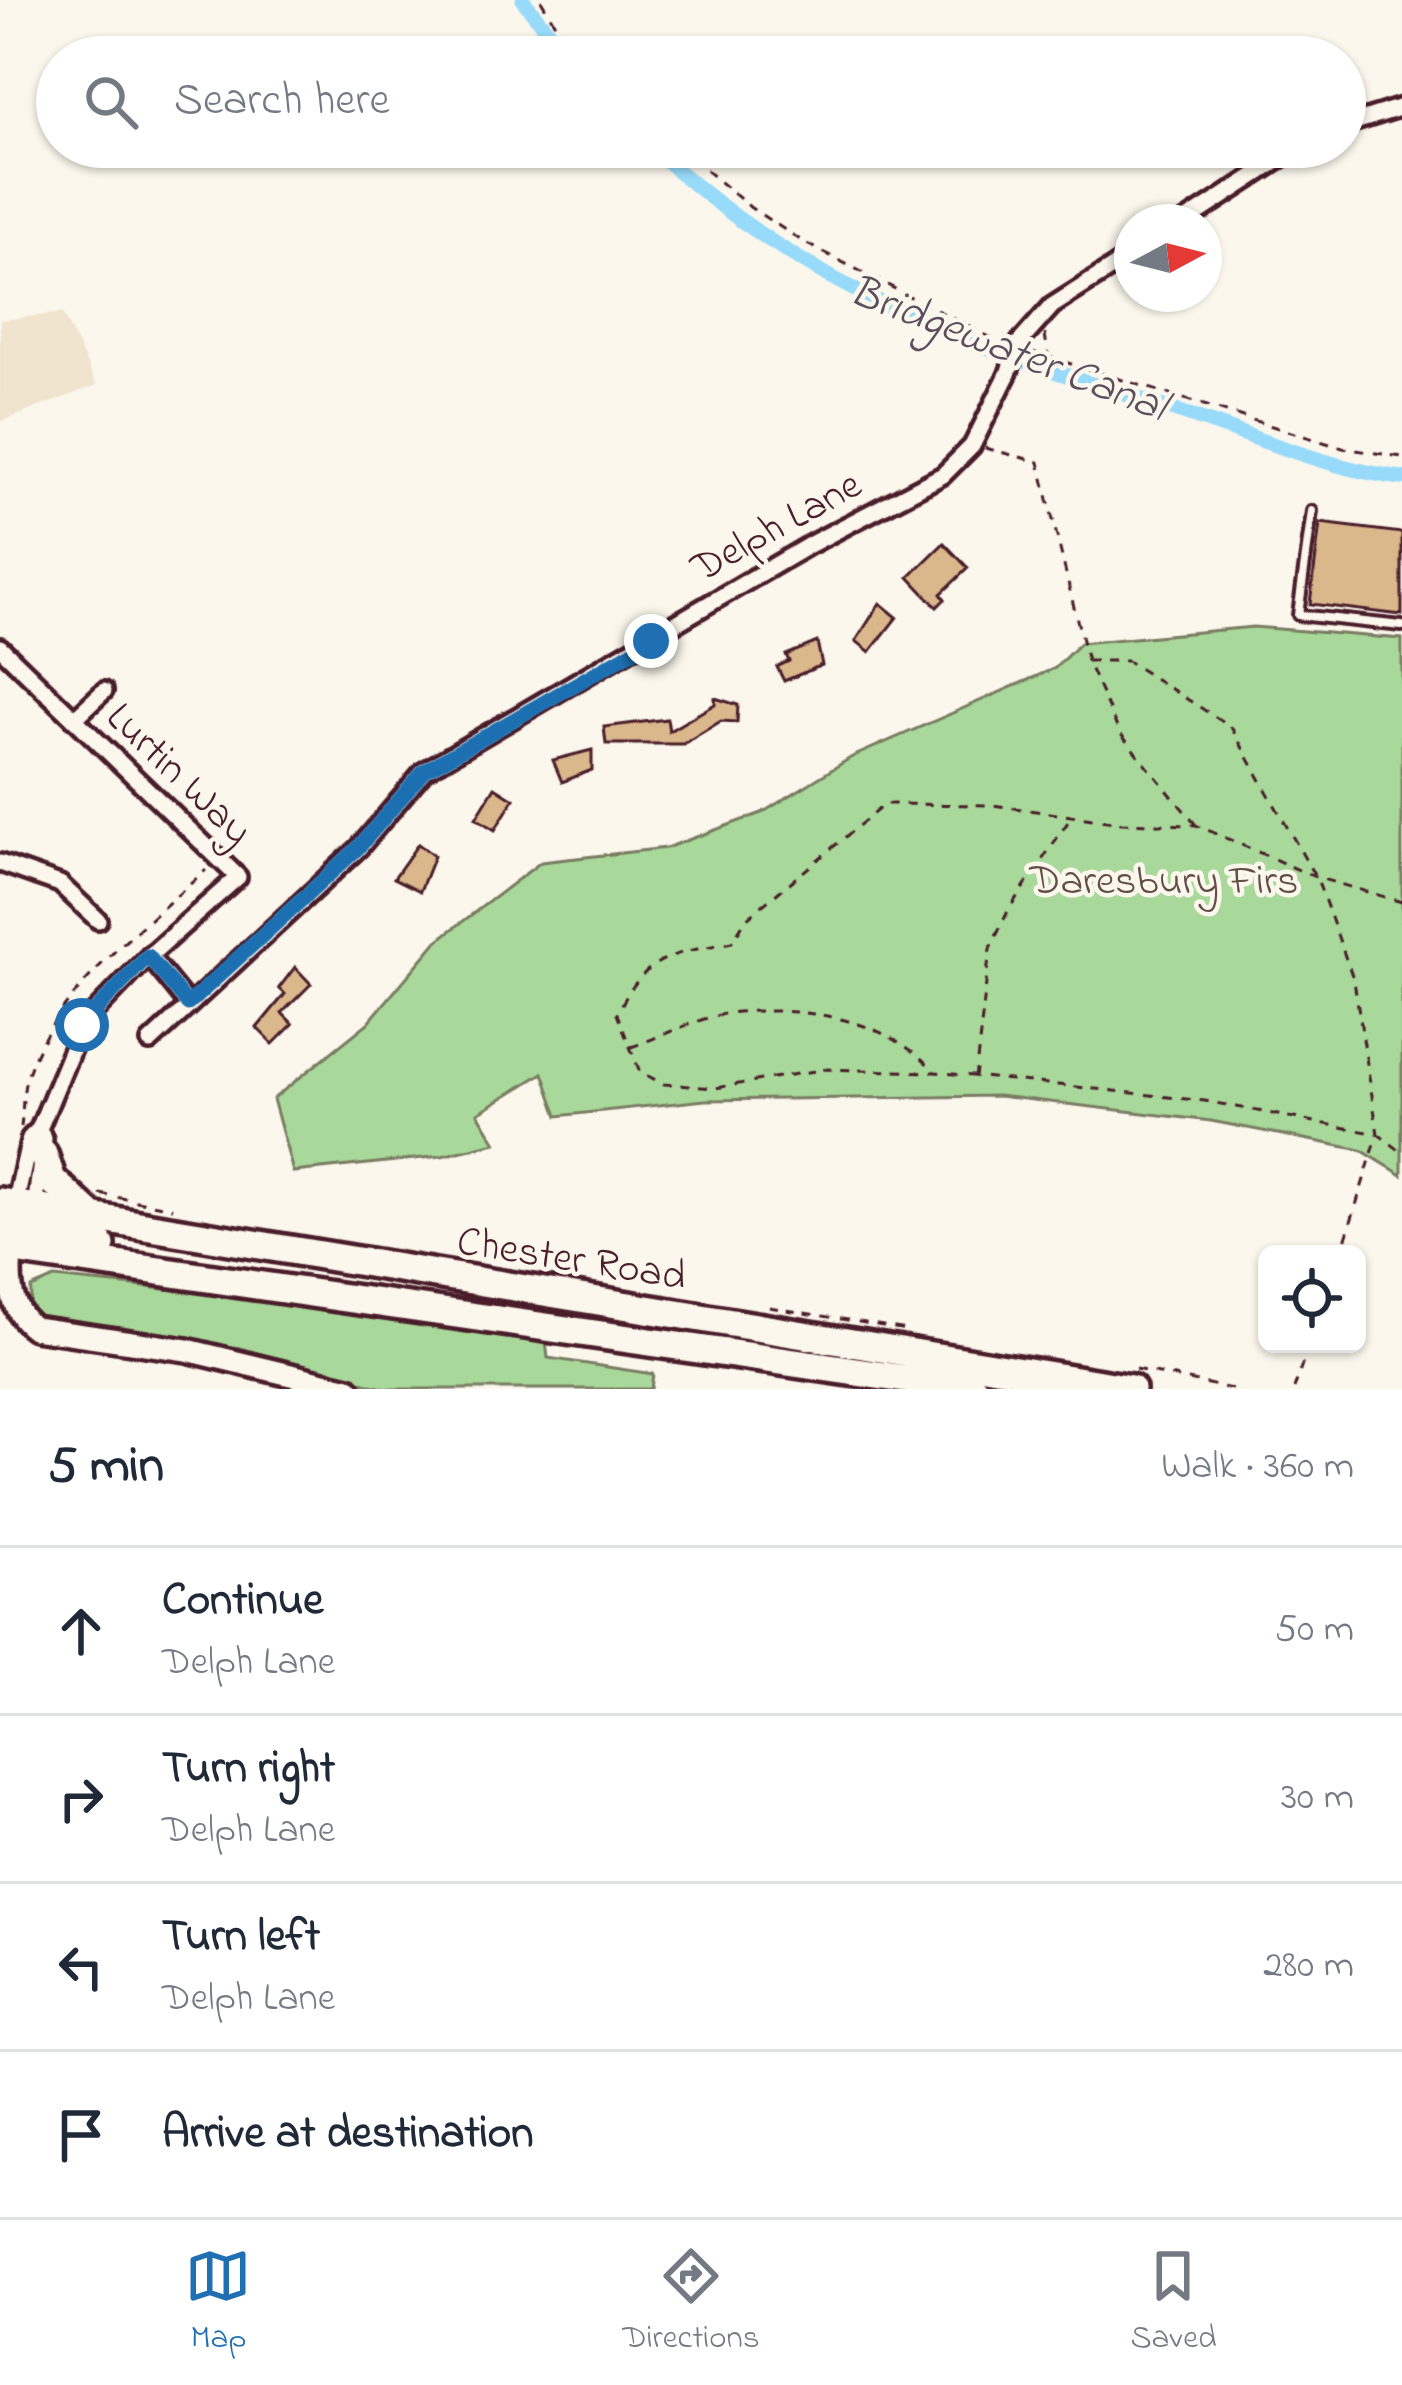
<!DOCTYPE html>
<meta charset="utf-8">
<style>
:root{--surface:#fff;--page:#f2f2f3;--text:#1f2937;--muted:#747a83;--line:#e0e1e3;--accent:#1f6fb2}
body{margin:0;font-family:"Indie Flower",sans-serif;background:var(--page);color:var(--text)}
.controls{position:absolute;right:36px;bottom:36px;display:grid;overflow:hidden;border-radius:18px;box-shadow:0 3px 9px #0004}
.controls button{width:108px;height:108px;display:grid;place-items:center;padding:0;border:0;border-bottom:3px solid var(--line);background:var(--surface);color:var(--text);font:60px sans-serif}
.compass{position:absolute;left:1114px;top:204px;width:108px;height:108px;border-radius:50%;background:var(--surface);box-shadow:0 3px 9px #0004;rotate:83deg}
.stop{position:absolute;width:36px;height:36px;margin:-27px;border:9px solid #1f6fb2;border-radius:50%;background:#fff}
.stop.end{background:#1f6fb2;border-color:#fff;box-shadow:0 3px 12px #0008}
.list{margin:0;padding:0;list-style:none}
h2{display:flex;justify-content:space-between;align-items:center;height:156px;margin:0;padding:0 48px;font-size:51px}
h2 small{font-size:39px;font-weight:400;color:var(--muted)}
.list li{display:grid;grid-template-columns:78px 1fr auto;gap:36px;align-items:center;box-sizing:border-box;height:168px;padding:0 48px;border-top:3px solid var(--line)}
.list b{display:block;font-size:45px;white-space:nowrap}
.list p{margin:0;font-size:39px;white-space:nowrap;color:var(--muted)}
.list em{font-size:39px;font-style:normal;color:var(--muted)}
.icon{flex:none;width:66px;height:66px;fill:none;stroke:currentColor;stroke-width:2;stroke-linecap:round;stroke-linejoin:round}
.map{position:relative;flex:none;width:1402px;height:1389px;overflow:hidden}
.search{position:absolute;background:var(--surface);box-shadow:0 3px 9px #0004;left:36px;right:36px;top:36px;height:132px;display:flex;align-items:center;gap:30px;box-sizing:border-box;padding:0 42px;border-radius:66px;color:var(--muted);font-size:45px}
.sheet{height:828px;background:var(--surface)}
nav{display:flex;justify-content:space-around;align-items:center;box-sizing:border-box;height:168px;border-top:3px solid var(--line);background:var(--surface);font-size:33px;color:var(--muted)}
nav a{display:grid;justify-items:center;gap:6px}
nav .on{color:var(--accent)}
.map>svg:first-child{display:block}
.built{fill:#f1e4cf}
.green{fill:#a8d99a;stroke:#797c62;stroke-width:3}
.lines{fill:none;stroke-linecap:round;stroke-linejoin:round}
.canal{stroke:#97daf9;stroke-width:15}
.building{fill:#dab88c;stroke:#4a1f2b;stroke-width:3}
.lane-casing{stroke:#4a1f2b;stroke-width:16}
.street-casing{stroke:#4a1f2b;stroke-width:24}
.secondary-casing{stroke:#4a1f2b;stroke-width:30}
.highway-casing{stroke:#4a1f2b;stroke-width:36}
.path{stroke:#4a1f2b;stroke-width:3;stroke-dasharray:9 9;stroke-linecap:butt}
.lane{stroke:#fbf7ec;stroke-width:8}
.street{stroke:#fbf7ec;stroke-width:15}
.secondary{stroke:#fbf7ec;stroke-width:21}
.highway{stroke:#fbf7ec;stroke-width:27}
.street-bridge-casing{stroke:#4a1f2b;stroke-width:24;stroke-linecap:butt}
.street-bridge{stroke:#fbf7ec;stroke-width:15}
.route{stroke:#1f6fb2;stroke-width:15}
.labels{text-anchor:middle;stroke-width:9;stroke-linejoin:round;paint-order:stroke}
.street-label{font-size:42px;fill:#4a1f2b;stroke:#fbf7ec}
.park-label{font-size:42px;fill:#624e47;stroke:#fbf7ec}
.water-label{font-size:45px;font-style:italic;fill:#5d4e5e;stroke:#fbf7ec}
</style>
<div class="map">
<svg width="1402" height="1389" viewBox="0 0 1402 1389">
<rect width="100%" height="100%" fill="#fbf7ec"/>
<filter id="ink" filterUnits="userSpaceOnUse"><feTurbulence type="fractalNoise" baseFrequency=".00833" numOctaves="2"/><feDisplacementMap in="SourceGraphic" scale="24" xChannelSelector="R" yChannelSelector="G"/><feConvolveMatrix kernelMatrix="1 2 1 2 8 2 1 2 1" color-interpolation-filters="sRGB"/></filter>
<g filter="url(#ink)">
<path class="built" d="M 62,313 L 97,385 L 0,422 L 0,320 Z"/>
<path class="green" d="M 1253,627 L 1402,639 L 1402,1175 L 1361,1150 L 1211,1121 L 998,1096 L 705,1100 L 558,1116 L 543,1073 L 478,1113 L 496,1143 L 442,1156 L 293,1172 L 273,1099 L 368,1023 L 437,941 L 541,862 L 666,848 L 762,813 L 852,757 L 1055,668 L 1080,643 Z
M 54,1278 L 285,1301 L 546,1342 L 548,1358 L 653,1374 L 651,1389 L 386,1389 L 240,1348 L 59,1323 L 30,1313 L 31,1288 Z"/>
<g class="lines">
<path class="canal" d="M 523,0 L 568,57
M 651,147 C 821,303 979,347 1192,416 C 1261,439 1330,469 1402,478"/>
</g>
<path class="building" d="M 1320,523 L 1402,533 L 1402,615 L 1310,604 Z
M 944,543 L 968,568 L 941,594 L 945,599 L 937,607 L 909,577 Z
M 880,603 L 897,617 L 870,652 L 856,641 Z
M 817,642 L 822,665 L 784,681 L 777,667 L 789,661 L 786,655 Z
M 715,698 L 738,705 L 737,722 L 721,721 L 683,744 L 606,744 L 604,727 L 667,719 L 669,731 L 715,704 Z
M 592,750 L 592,770 L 562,782 L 553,760 Z
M 495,787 L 514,799 L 495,830 L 476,818 Z
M 418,844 L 434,856 L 420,891 L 394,878 Z
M 295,967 L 311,984 L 282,1013 L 293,1024 L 273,1044 L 257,1028 L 285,994 L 279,988 Z"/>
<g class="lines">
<g class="lane-casing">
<path id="lane" d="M 1312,511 L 1298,615 L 1402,626"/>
</g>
<g class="street-casing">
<path id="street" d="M 1345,125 L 1402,107
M 1184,222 L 1299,147
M 1019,343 L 1052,306 L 1132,255
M 0,647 L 238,877 L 149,956 L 82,1025 L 39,1129 L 30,1138 L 15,1205
M 74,719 L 104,691
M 0,863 L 60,884 L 98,920
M 149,956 L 188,1004
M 150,1042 L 359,848 L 424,771 L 811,544 L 943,475 L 972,446 L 1008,374
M 35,1209 L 44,1139 L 39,1129"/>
</g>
<g class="secondary-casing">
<path id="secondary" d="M 12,1238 C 9,1269 5,1308 34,1328 L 187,1350 L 349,1389"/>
</g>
<g class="highway-casing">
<path id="highway" d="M 43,1154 L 52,1180 L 90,1215
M 0,1202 L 1131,1389
M 0,1222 L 101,1245
M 0,1248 L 974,1389"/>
</g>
<path class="path" d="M 541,0 L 557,27 L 586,57
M 678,147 L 751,208 L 805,243 L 1003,344
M 1045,334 L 1048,355
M 1029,351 L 1343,448 L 1402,457
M 985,448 L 1039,462 L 1087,661 L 1119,732 L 1196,825
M 1087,661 L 1127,661 L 1231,727 L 1318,882 L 1354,981 L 1378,1134 L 1341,1254
M 1402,902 L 1315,877 L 1196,825 L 1122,823 L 993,805 L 885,804 L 746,919 L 732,942 C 672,954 645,955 617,1014 L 640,1072 L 664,1084 L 715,1088 L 826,1069 L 935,1072 L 1124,1092 L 1205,1101 L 1378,1134 L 1402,1152
M 631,1047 C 663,1036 703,1015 737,1012 C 807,1007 886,1018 934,1071
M 975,1078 L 990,949 L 1009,909 L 1070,819
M 21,1127 C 23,1112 22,1094 26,1080 C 52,993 142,928 206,870
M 100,1194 L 173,1208
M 769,1307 L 907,1330
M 1135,1369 L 1232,1389
M 1294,1389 L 1309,1344"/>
<use href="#lane" class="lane"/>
<use href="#street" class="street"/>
<use href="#secondary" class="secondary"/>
<use href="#highway" class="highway"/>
<g class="street-bridge-casing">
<path id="street-bridge" d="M 1008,374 L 1019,343"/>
</g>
<use href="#street-bridge" class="street-bridge"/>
</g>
</g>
<g class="lines" filter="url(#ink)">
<path class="route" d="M 82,1025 L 148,956 L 188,1004 L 358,848 L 424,771 L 651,641"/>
</g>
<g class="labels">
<g class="street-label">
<text transform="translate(775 524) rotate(-29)" y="15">Delph Lane</text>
<text transform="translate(181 772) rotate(44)" y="15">Lurtin Way</text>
<text transform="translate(572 1256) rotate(9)" y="15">Chester Road</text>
</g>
<g class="park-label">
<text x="1164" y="893">Daresbury Firs</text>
</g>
<g class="water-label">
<text transform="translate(1009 346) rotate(21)" y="16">Bridgewater Canal</text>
</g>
</g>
</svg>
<div class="controls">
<button><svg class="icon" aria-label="locate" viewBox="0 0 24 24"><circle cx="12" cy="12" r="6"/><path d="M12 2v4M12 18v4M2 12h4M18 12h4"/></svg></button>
</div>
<svg class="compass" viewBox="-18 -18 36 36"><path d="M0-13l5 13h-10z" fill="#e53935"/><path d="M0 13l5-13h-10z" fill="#747a83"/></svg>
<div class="stop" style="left:82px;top:1025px"></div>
<div class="stop end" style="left:651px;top:641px"></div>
<div class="search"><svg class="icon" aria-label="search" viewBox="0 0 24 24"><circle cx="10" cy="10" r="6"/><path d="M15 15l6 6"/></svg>Search here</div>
</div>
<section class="sheet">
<h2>5 min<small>Walk · 360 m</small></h2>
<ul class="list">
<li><svg class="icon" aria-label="ahead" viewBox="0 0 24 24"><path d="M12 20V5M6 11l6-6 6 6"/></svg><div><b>Continue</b><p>Delph Lane</p></div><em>50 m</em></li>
<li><svg class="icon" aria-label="right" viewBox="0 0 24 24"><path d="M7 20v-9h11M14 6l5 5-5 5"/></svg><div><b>Turn right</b><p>Delph Lane</p></div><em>30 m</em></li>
<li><svg class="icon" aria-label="left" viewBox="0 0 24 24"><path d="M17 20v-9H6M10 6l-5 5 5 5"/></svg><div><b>Turn left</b><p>Delph Lane</p></div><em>280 m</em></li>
<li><svg class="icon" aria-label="arrive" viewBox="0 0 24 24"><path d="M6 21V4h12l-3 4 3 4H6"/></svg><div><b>Arrive at destination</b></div></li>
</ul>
</section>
<nav>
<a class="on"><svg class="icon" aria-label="map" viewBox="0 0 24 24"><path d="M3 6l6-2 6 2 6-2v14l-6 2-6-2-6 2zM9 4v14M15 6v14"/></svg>Map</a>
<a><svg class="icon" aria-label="directions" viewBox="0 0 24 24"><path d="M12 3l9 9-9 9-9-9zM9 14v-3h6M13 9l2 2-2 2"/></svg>Directions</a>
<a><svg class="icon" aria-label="saved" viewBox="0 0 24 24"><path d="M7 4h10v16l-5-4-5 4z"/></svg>Saved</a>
</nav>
